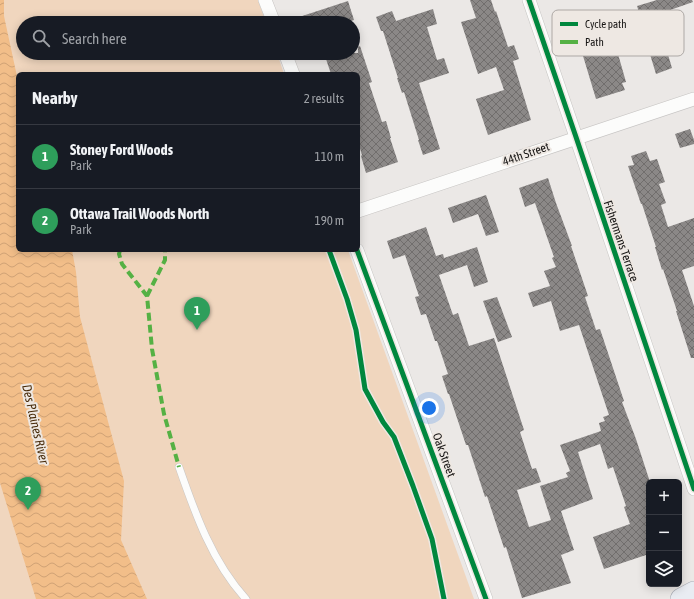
<!DOCTYPE html>
<meta charset="utf-8">
<style>
:root{--surface:#171b24;--page:#20242c;--text:#f1f3f6;--muted:#9ea1a6;--line:#363941;--accent:#0f766e}
body{margin:0;font-family:"Asap Condensed",sans-serif;background:var(--page);color:var(--text)}
.controls{position:absolute;right:12px;bottom:12px;display:grid;overflow:hidden;border-radius:6px;box-shadow:0 2px 10px #0003}
.controls button{width:36px;height:36px;display:grid;place-items:center;padding:0;border:0;border-bottom:1px solid var(--line);background:var(--surface);color:var(--text);font:20px sans-serif}
.you{position:absolute;left:429px;top:408px;width:14px;height:14px;margin:-10px;border:3px solid #fff;border-radius:50%;background:#1a73e8;box-shadow:0 0 0 6px #1a73e833}
.badge{display:grid;place-items:center;width:26px;height:26px;border-radius:50%;background:var(--accent);color:#fff;font-size:13px;font-weight:700}
.pin{position:absolute;translate:-50% -33px;filter:drop-shadow(0 1px 2px #0008)}
.pin::after{content:'';position:absolute;top:21px;width:14px;height:12px;background:inherit;clip-path:polygon(0 0,100% 0,50% 100%)}
.list{margin:0;padding:0;list-style:none}
h2{display:flex;justify-content:space-between;align-items:center;height:52px;margin:0;padding:0 16px;font-size:17px}
h2 small{font-size:13px;font-weight:400;color:var(--muted)}
.list li{display:grid;grid-template-columns:26px 1fr auto;gap:12px;align-items:center;box-sizing:border-box;height:64px;padding:0 16px;border-top:1px solid var(--line)}
.list b{display:block;font-size:15px;white-space:nowrap}
.list p{margin:0;font-size:13px;white-space:nowrap;color:var(--muted)}
.list em{font-size:13px;font-style:normal;color:var(--muted)}
.icon{flex:none;width:22px;height:22px;fill:none;stroke:currentColor;stroke-width:2;stroke-linecap:round;stroke-linejoin:round}
.map{position:relative;flex:none;width:694px;height:599px;overflow:hidden}
.search{position:absolute;background:var(--surface);box-shadow:0 2px 10px #0003;left:16px;top:16px;width:344px;height:44px;display:flex;align-items:center;gap:10px;box-sizing:border-box;padding:0 14px;border-radius:22px;color:var(--muted);font-size:15px}
.panel{position:absolute;background:var(--surface);box-shadow:0 2px 10px #0003;left:16px;top:72px;width:344px;height:180px;border-radius:6px}
.map>svg:first-child{display:block}
.park{fill:#f0d6be}
.water{fill:url(#water-waves)}
.building{fill:url(#building-cross-hatch)}
.lines{fill:none;stroke-linecap:round;stroke-linejoin:round}
.lane-casing{stroke:#c7c5c3;stroke-width:8}
.street-casing{stroke:#c7c5c3;stroke-width:14}
.primary-casing{stroke:#a9adb6;stroke-width:22}
.lane{stroke:#fcfcfb;stroke-width:7}
.street{stroke:#fcfcfb;stroke-width:13}
.primary{stroke:#e9ecf2;stroke-width:21}
.quiet{stroke:#55b144;stroke-width:4;stroke-dasharray:8 4;stroke-linecap:butt}
.cycleway-casing{stroke:#eee8e3;stroke-width:8}
.cycleway{stroke:#00873e;stroke-width:5}
.labels{text-anchor:middle;stroke-width:4;stroke-linejoin:round;paint-order:stroke}
.street-label{font-size:12px;fill:#161413;stroke:#eee8e3}
.water-label{font-size:13px;font-style:italic;fill:#472a09;stroke:#eee8e3}
.key{fill:#eee8e3;stroke:#ada8a5;stroke-width:1}
.key-label{font-size:11px;fill:#161413}
</style>
<div class="map">
<svg width="694" height="599" viewBox="0 0 694 599">
<defs>
<pattern id="water-waves" width="16" height="10" patternUnits="userSpaceOnUse"><rect width="16" height="10" fill="#f2be89"/><path d="M0 5q4-4 8 0t8 0" fill="none" stroke="#cfa275"/></pattern>
<pattern id="building-cross-hatch" width="8" height="8" patternUnits="userSpaceOnUse"><rect width="8" height="8" fill="#8b8887"/><path d="M0 0l8 8M0 8l8-8" fill="none" stroke="#716e6d"/></pattern>
</defs>
<rect width="100%" height="100%" fill="#ebe8e6"/>
<path class="park" d="M 0,0 L 258,0 L 266,23 L 23,23 L 23,53 L 277,53 L 284,74 L 18,74 L 18,250 L 348,250 L 474,599 L 0,599 Z"/>
<path class="water" d="M 0,0 L 4,0 L 4,16 L 18,81 L 18,250 L 72,250 L 76,272 L 80,317 L 124,481 L 121,540 L 147,599 L 36,599 L 0,483 Z"/>
<path class="building" d="M 470,0 L 491,0 L 495,12 L 496,11 L 508,47 L 514,45 L 519,59 L 513,61 L 531,120 L 488,135 L 476,99 L 504,90 L 496,67 L 478,74 L 461,22 L 476,18 Z
M 657,0 L 692,0 L 693,2 L 656,15 L 667,47 L 666,48 L 672,68 L 656,74 L 645,38 L 647,37 L 637,6 Z
M 348,1 L 354,20 L 345,23 L 288,23 L 287,21 Z
M 433,9 L 437,24 L 427,27 L 437,60 L 444,58 L 449,73 L 419,83 L 440,149 L 423,155 L 418,140 L 419,140 L 404,92 L 402,93 L 397,78 L 398,78 L 383,31 L 381,31 L 376,17 L 392,11 L 396,21 Z
M 604,16 L 611,37 L 619,34 L 625,52 L 618,54 L 626,82 L 622,83 L 625,90 L 596,99 L 574,26 Z
M 360,46 L 372,82 L 369,83 L 382,122 L 386,121 L 391,138 L 390,138 L 398,162 L 366,173 L 361,156 L 362,155 L 358,142 L 358,74 L 331,74 L 324,53 L 358,53 L 358,47 Z
M 690,129 L 694,140 L 694,144 L 680,148 L 675,134 Z
M 646,151 L 650,161 L 657,159 L 665,182 L 659,184 L 666,203 L 661,205 L 668,227 L 694,218 L 694,266 L 682,270 L 694,306 L 694,358 L 691,358 L 676,311 L 677,311 L 663,269 L 662,270 L 655,247 L 656,247 L 642,204 L 641,204 L 628,166 L 634,165 L 631,156 Z
M 548,178 L 556,203 L 572,246 L 571,246 L 588,296 L 585,297 L 596,330 L 600,329 L 624,401 L 622,402 L 636,439 L 649,479 L 649,554 L 604,569 L 593,537 L 630,524 L 624,507 L 626,506 L 613,467 L 608,469 L 600,444 L 578,452 L 593,499 L 561,511 L 574,550 L 561,555 L 571,583 L 522,598 L 506,547 L 504,548 L 487,496 L 485,497 L 468,445 L 466,445 L 449,394 L 448,394 L 442,376 L 448,374 L 437,341 L 435,341 L 426,314 L 421,315 L 415,297 L 419,296 L 405,255 L 393,259 L 387,241 L 426,227 L 436,256 L 443,254 L 444,258 L 477,247 L 488,282 L 474,287 L 467,265 L 439,275 L 453,315 L 458,313 L 469,346 L 494,338 L 524,430 L 520,432 L 532,469 L 536,468 L 541,482 L 517,490 L 529,527 L 551,520 L 540,486 L 568,477 L 566,473 L 570,471 L 560,445 L 601,431 L 599,423 L 605,421 L 603,417 L 609,415 L 579,325 L 560,331 L 551,301 L 533,307 L 528,293 L 550,286 L 544,271 L 556,267 L 552,258 L 554,257 L 535,203 L 525,207 L 519,188 Z
M 486,195 L 499,232 L 486,236 L 478,214 L 453,223 L 448,208 Z
M 497,297 L 512,337 L 498,342 L 483,301 Z"/>
<g class="lines">
<g class="lane-casing">
<path id="lane" d="M 179,467 C 195,513 212,562 246,599"/>
</g>
<g class="street-casing">
<path id="street" d="M 265,0 L 274,23
M 529,0 L 576,137 L 694,489
M 285,53 L 293,74
M 358,211 L 694,99
M 357,250 L 486,599"/>
</g>
<g class="primary-casing">
<path id="primary" d="M 681,599 L 694,592"/>
</g>
<use href="#lane" class="lane"/>
<use href="#street" class="street"/>
<use href="#primary" class="primary"/>
<path class="quiet" d="M 120,250 L 119,254 L 122,264 L 147,296 L 152,349 L 164,414 L 179,467
M 147,296 L 165,260 L 165,250"/>
<g class="cycleway-casing">
<path id="cycleway" d="M 529,0 L 576,137 L 694,489
M 329,250 L 347,299 L 356,330 L 365,389 L 383,422 L 394,437 L 413,486 L 432,539 L 444,599
M 357,250 L 486,599"/>
</g>
<use href="#cycleway" class="cycleway"/>
</g>
<g class="labels">
<g class="street-label">
<text transform="translate(526 154) rotate(-19)" y="4">44th Street</text>
<text transform="translate(621 241) rotate(71)" y="4">Fishermans Terrace</text>
<text transform="translate(444 455) rotate(70)" y="4">Oak Street</text>
</g>
<g class="water-label">
<text transform="translate(36 424) rotate(77)" y="5">Des Plaines River</text>
</g>
</g>
<rect x="552" y="10" width="132" height="46" rx="6" class="key"/>
<rect x="560" y="22" width="18" height="4" fill="#00873e"/>
<rect x="560" y="40" width="18" height="4" fill="#55b144"/>
<g class="key-label">
<text x="585" y="28">Cycle path</text>
<text x="585" y="46">Path</text>
</g>
</svg>
<div class="controls">
<button>+</button>
<button>−</button>
<button><svg class="icon" aria-label="layers" viewBox="0 0 24 24"><path d="M12 4l9 5-9 5-9-5zM3 14l9 5 9-5"/></svg></button>
</div>
<div class="you"></div>
<div class="pin badge" style="left:197px;top:330px;background:#2e9e5b">1</div>
<div class="pin badge" style="left:28px;top:510px;background:#2e9e5b">2</div>
<div class="search"><svg class="icon" aria-label="search" viewBox="0 0 24 24"><circle cx="10" cy="10" r="6"/><path d="M15 15l6 6"/></svg>Search here</div>
<section class="panel">
<h2>Nearby<small>2 results</small></h2>
<ul class="list">
<li><span class="badge" style="background:#2e9e5b">1</span><div><b>Stoney Ford Woods</b><p>Park</p></div><em>110 m</em></li>
<li><span class="badge" style="background:#2e9e5b">2</span><div><b>Ottawa Trail Woods North</b><p>Park</p></div><em>190 m</em></li>
</ul>
</section>
</div>
